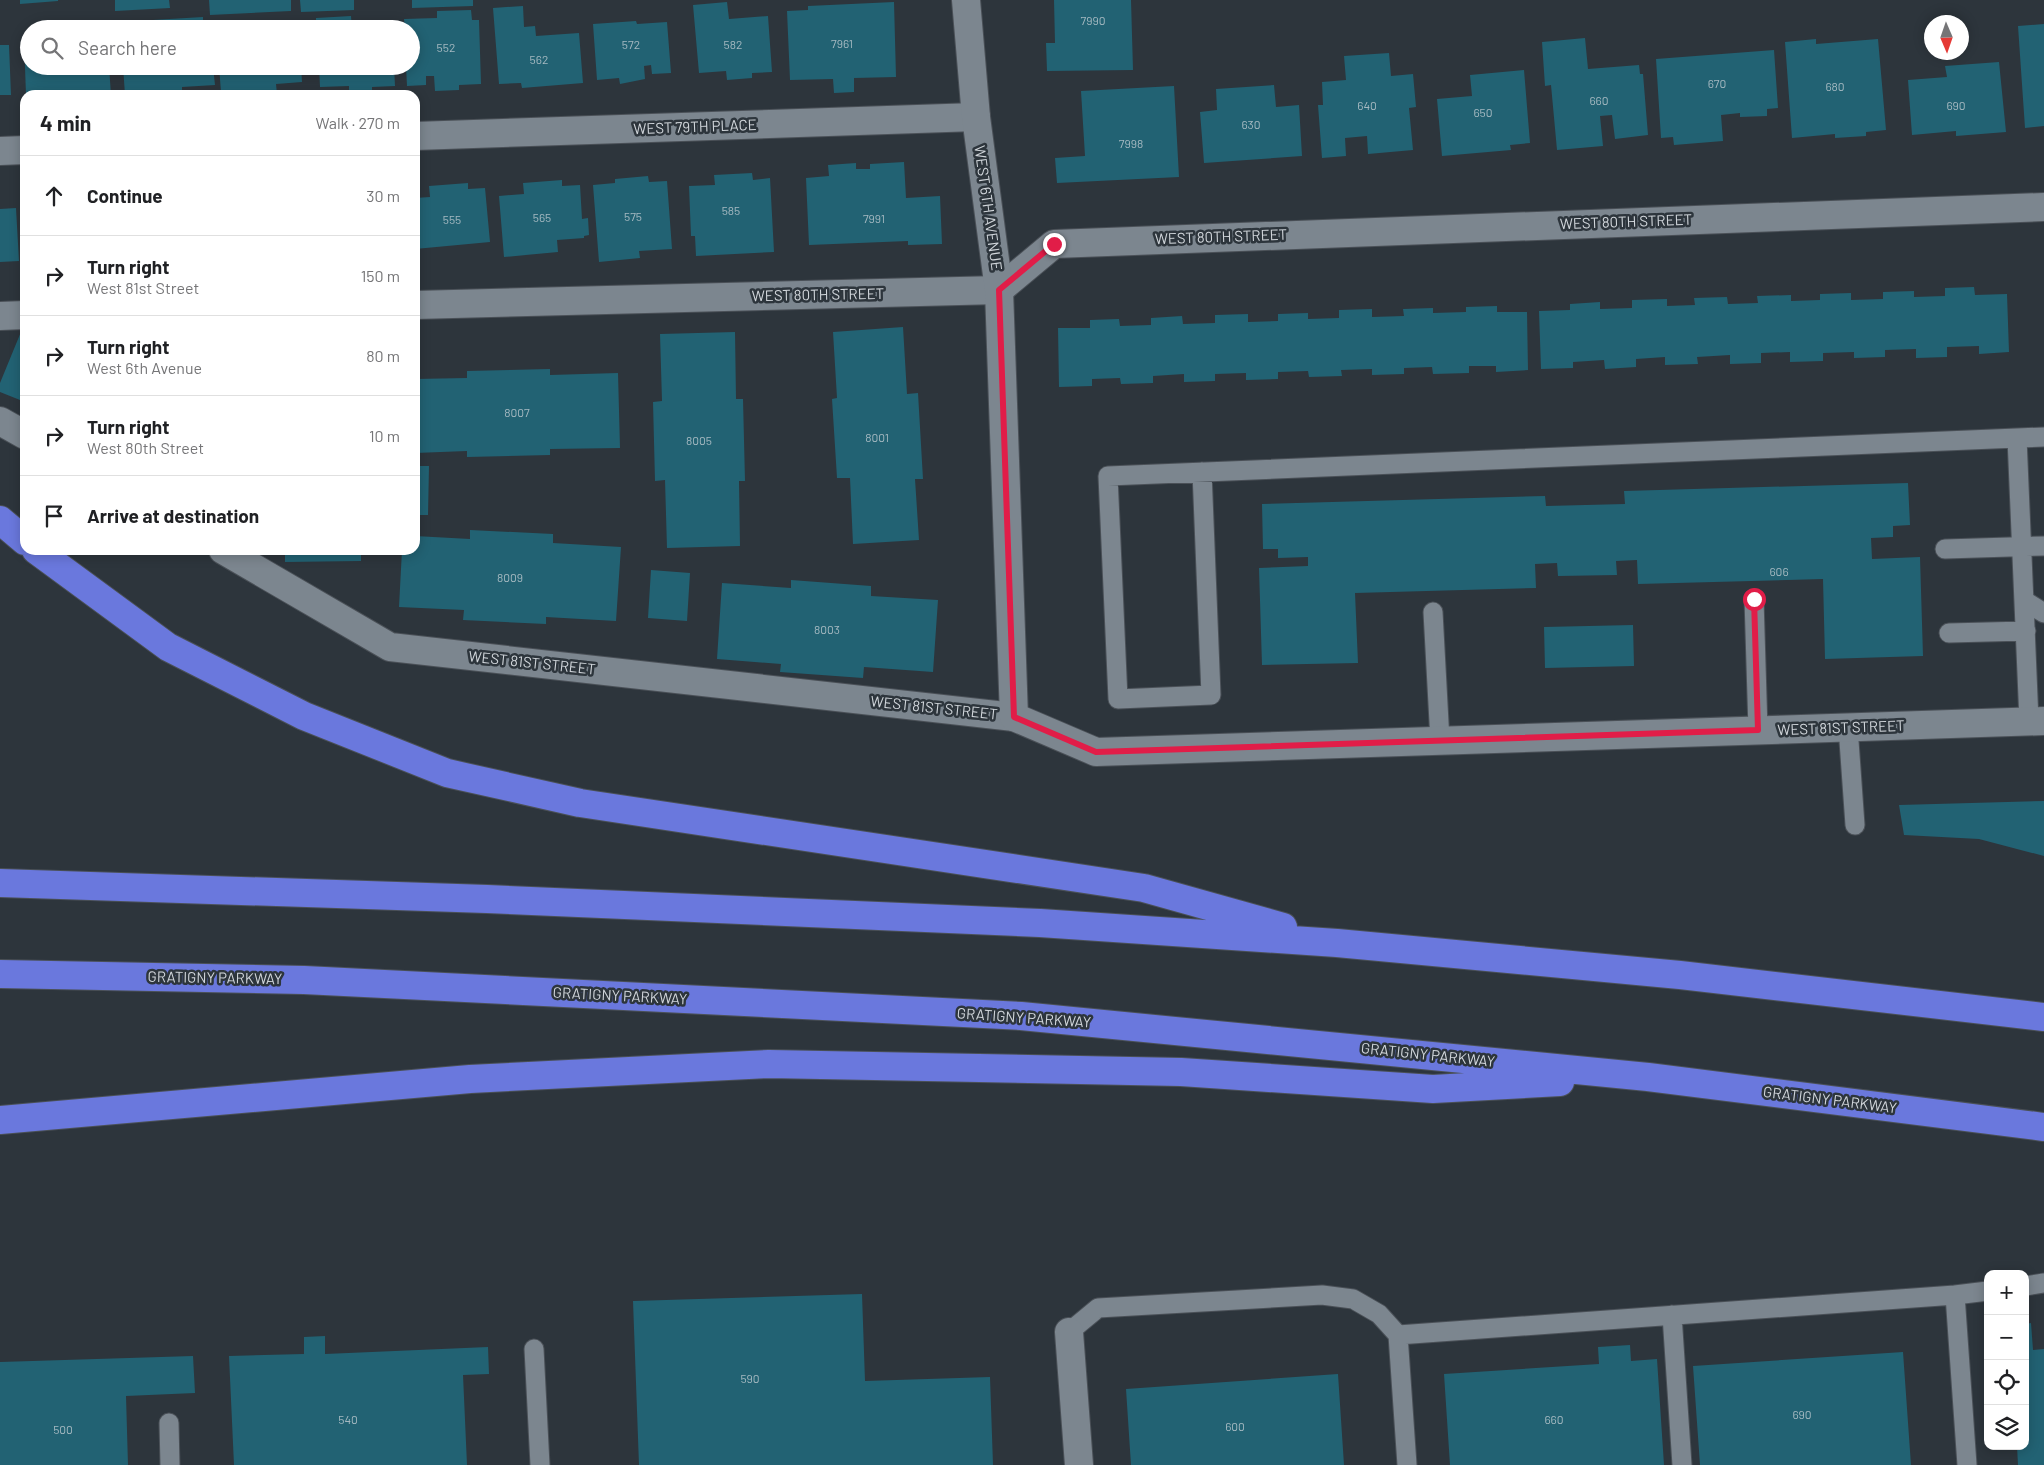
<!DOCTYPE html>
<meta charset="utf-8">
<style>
:root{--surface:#fff;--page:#f2f2f2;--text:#202124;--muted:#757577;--line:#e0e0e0}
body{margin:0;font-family:Barlow,sans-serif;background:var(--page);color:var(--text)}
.controls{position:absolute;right:15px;bottom:15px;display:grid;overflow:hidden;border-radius:10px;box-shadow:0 2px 12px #0003}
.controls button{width:45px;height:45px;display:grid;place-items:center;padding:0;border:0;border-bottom:1px solid var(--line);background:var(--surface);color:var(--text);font:25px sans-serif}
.compass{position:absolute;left:1924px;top:15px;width:45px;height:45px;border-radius:50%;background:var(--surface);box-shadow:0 2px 12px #0003;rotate:178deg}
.stop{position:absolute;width:15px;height:15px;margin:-11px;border:4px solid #e11d48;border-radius:50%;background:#fff}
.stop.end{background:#e11d48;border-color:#fff;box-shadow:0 1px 5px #0008}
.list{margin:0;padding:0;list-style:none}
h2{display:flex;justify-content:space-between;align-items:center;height:65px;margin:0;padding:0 20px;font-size:21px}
h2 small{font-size:16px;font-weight:400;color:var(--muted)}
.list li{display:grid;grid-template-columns:32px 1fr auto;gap:15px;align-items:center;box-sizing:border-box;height:80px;padding:0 20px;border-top:1px solid var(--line)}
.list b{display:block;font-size:19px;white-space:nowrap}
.list p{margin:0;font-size:16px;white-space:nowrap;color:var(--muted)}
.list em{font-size:16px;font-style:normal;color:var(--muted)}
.icon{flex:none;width:28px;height:28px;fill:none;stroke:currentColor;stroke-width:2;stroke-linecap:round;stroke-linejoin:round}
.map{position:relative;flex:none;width:2044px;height:1465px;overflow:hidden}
.search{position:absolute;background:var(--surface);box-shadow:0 2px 12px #0003;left:20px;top:20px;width:400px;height:55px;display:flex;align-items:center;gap:12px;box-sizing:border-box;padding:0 18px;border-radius:28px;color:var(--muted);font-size:19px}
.panel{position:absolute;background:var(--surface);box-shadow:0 2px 12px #0003;left:20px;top:90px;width:400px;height:465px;border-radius:15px}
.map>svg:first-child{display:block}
.building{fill:#226273}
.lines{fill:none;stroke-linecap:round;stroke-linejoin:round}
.service-casing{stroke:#4a5057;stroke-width:21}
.minor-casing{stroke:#4a5057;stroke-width:30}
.tertiary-casing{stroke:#4a5057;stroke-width:30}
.motorway-casing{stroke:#4a5057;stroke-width:30}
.service{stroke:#7c868f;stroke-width:19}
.minor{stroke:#7c868f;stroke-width:28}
.tertiary{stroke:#7c868f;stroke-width:28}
.motorway{stroke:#6a78dd;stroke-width:28}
.route{stroke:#e11d48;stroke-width:6}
.labels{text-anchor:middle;stroke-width:5;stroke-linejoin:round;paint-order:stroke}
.number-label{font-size:12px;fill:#a5b9c1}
.street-label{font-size:15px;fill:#d1d6db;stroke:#2d353c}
</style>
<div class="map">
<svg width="2044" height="1465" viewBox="0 0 2044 1465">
<rect width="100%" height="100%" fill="#2d353c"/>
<path class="building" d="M 20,0 L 58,0 L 58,1 L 20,4 Z
M 115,0 L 169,0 L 170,8 L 115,11 Z
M 209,0 L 291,0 L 291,11 L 210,15 Z
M 300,0 L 354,0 L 354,10 L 301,12 Z
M 412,0 L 473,0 L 473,6 L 412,8 Z
M 1054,0 L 1131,0 L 1133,70 L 1047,71 L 1046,43 L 1055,43 Z
M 727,2 L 729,19 L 768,16 L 772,72 L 752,73 L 752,78 L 727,80 L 726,71 L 699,73 L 693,5 Z
M 894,2 L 896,77 L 854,78 L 854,92 L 834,93 L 833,79 L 790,80 L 787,11 L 808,10 L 808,6 Z
M 523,6 L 524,27 L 535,26 L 536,36 L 579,33 L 583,83 L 522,88 L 521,83 L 499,84 L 493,8 Z
M 471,10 L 472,20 L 479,20 L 481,84 L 459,85 L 459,90 L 435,91 L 434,76 L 426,76 L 426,85 L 407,86 L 406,66 L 411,66 L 411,29 L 405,29 L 404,19 L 437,18 L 437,11 Z
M 351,16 L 352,29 L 316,29 L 316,18 Z
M 203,17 L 203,22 L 210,21 L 210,29 L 120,29 L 119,22 Z
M 636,21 L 637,24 L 667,22 L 671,73 L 652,74 L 651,65 L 644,66 L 645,79 L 620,84 L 619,78 L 597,80 L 593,24 Z
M 242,22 L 242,26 L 297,22 L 298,29 L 216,29 L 215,24 Z
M 2044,24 L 2044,126 L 2025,128 L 2018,26 Z
M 1585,38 L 1588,69 L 1639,65 L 1640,74 L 1643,74 L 1648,135 L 1615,139 L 1612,115 L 1600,116 L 1603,146 L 1557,150 L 1551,85 L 1545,86 L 1542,42 Z
M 24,39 L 29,39 L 29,66 L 109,66 L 111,95 L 26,95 Z
M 1816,39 L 1816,44 L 1878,39 L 1886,130 L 1866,132 L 1866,136 L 1835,138 L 1835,134 L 1792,138 L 1785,42 Z
M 0,45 L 9,45 L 11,95 L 0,95 Z
M 1774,50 L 1778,108 L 1767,109 L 1767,116 L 1740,117 L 1740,113 L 1721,115 L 1723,141 L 1674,145 L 1673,137 L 1661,138 L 1656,59 Z
M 1389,53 L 1391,76 L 1413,74 L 1416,107 L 1409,108 L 1413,150 L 1368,154 L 1367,136 L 1345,138 L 1346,156 L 1322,158 L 1318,105 L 1323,105 L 1322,82 L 1346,80 L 1344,56 Z
M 1999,62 L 2006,132 L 1956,136 L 1956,131 L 1912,135 L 1908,80 L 1947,77 L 1945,66 Z
M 123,66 L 213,66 L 215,85 L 182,87 L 182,95 L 125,95 Z
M 219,66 L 301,66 L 302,82 L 276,84 L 277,94 L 238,95 L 237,91 L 221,92 Z
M 319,66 L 394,66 L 395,86 L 372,87 L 372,92 L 349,94 L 349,86 L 320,87 Z
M 1524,70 L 1530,143 L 1510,145 L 1511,150 L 1442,156 L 1437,99 L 1472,96 L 1470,75 Z
M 1274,85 L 1276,107 L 1299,105 L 1302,156 L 1204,163 L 1200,112 L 1217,110 L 1216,89 Z
M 1174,86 L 1179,177 L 1057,183 L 1055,158 L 1085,156 L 1081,91 Z
M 904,162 L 906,198 L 940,196 L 942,244 L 908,245 L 908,241 L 809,245 L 806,178 L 829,176 L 828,165 L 856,163 L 856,169 L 870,169 L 870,164 Z
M 752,173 L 753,180 L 770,178 L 774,252 L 696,256 L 695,236 L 691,236 L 689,186 L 715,185 L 714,175 Z
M 648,176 L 649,182 L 667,181 L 672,249 L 639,251 L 640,258 L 599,262 L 593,185 L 615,183 L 615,179 Z
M 562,180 L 562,186 L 580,185 L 582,219 L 588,218 L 589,235 L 584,236 L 584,238 L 557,240 L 558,252 L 504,257 L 499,196 L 524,194 L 523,183 Z
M 468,183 L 468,189 L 485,188 L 490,242 L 415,249 L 415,198 L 430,197 L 429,186 Z
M 16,208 L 19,261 L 0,262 L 0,209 Z
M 1974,287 L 1975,295 L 2007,294 L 2009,352 L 1979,354 L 1979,346 L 1947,347 L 1947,357 L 1916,358 L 1916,349 L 1885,350 L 1885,357 L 1854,358 L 1854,352 L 1823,353 L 1823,361 L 1790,362 L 1790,352 L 1761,353 L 1761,363 L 1730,364 L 1730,355 L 1697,357 L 1698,364 L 1665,365 L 1665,357 L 1636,359 L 1636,367 L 1605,369 L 1604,360 L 1573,362 L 1573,368 L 1541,369 L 1539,311 L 1570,310 L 1570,304 L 1600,302 L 1600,309 L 1632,308 L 1632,300 L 1667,299 L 1667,306 L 1695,305 L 1694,298 L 1727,297 L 1728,304 L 1758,303 L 1757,296 L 1791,295 L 1791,301 L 1820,300 L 1820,294 L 1851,293 L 1851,300 L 1883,299 L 1883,292 L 1914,291 L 1914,297 L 1945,296 L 1945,288 Z
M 1497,306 L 1497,312 L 1527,312 L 1528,370 L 1496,372 L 1496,366 L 1469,366 L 1469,373 L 1433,374 L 1432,367 L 1404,368 L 1404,374 L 1372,375 L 1372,369 L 1341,370 L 1342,376 L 1309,377 L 1308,371 L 1278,372 L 1278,379 L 1246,380 L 1246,373 L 1215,374 L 1215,381 L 1184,382 L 1184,374 L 1153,376 L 1153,383 L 1121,384 L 1120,378 L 1092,379 L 1092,386 L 1059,387 L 1058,328 L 1090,328 L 1090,320 L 1119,319 L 1120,326 L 1151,325 L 1151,318 L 1182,316 L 1183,324 L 1215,323 L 1215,315 L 1248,314 L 1248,322 L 1278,321 L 1278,314 L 1308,313 L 1308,319 L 1339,318 L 1339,310 L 1372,309 L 1372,317 L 1404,316 L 1403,309 L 1433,308 L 1433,313 L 1466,312 L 1466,307 Z
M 23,327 L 25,327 L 25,402 L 0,392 L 0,383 Z
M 903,327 L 907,394 L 918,393 L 923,479 L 915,479 L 919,540 L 853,544 L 850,478 L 837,478 L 832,399 L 837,398 L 833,332 Z
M 735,332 L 736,399 L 743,399 L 745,481 L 739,481 L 740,546 L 667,548 L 665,480 L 655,481 L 653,402 L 662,401 L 660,334 Z
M 550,369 L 550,375 L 618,373 L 620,448 L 550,449 L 550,455 L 467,457 L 467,451 L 415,453 L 415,379 L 467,378 L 467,371 Z
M 415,466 L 429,466 L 428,515 L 415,515 Z
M 1908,483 L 1910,525 L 1893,526 L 1893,537 L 1871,538 L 1872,559 L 1920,557 L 1923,656 L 1825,659 L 1823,579 L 1638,584 L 1637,560 L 1616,561 L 1617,575 L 1558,576 L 1557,563 L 1535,564 L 1536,588 L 1355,593 L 1358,663 L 1262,665 L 1259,568 L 1308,566 L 1308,557 L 1278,558 L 1278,549 L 1263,549 L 1262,504 L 1545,496 L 1546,506 L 1625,504 L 1624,491 Z
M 470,530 L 553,534 L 553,543 L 621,547 L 616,621 L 546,617 L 546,624 L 463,620 L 464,610 L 399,607 L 402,550 L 415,550 L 415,536 L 470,539 Z
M 285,550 L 361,550 L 361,561 L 285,562 Z
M 651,570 L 690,573 L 687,621 L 648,618 Z
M 791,580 L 871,586 L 871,596 L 938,600 L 933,672 L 864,667 L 863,678 L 780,672 L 781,664 L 717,659 L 722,583 L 791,588 Z
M 1633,625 L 1634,666 L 1545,668 L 1544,627 Z
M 2044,801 L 2044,856 L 1979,839 L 1904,835 L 1899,805 Z
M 862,1294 L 865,1381 L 990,1377 L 993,1465 L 639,1465 L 633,1301 Z
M 2031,1323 L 2033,1350 L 2044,1349 L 2044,1465 L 2018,1465 L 2017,1446 L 2025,1446 L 2025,1324 Z
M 325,1336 L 325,1354 L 488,1347 L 489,1374 L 463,1375 L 467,1465 L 234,1465 L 229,1356 L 304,1354 L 304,1337 Z
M 1630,1345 L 1631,1361 L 1657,1359 L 1664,1465 L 1450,1465 L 1444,1374 L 1599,1364 L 1598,1347 Z
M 1903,1352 L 1911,1465 L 1700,1465 L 1693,1366 Z
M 193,1356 L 195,1393 L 126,1396 L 128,1465 L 0,1465 L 0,1362 Z
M 1338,1374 L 1344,1465 L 1131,1465 L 1126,1389 Z"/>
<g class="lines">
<g class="service-casing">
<path id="service" d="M 2017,438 L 2044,437
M 1202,472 L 1211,695 L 1118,699 L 1108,476 L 2017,438 L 2029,721
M 1945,549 L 2044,546
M 1754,599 L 1758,730
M 2025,601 L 2044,613
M 1433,612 L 1440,741
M 1949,633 L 2026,631
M 1848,727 L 1855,825
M 2025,1286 L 2044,1283
M 1955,1295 L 1988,1291
M 1672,1315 L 1682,1465
M 1069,1332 L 1098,1308 L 1322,1295 L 1353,1299 L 1379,1314 L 1398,1335
M 534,1349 L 540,1465
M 169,1423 L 170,1465
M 1407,1465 L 1398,1335 L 1955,1295 L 1967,1465"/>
</g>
<g class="minor-casing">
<path id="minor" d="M 415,136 L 976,117
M 0,151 L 25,150
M 415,305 L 999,290 L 1054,244 L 2044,207
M 0,316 L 25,315
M 0,421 L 25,435
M 223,550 L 390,647 L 1014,717
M 1069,1332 L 1079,1465"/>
</g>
<g class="tertiary-casing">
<path id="tertiary" d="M 966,0 L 976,117 L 999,290 L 1014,717 L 1096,752 L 2044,721"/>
</g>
<g class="motorway-casing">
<path id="motorway" d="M 0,520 L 25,541
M 36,550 L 168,647 L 304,716 L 447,773 L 580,803 L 1144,888 L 1283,927
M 0,883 L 487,899 L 1040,923 L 1337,943 L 1680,975 L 2044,1017
M 0,974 L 304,980 L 1021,1016 L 1648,1077 L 2044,1127
M 0,1120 L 470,1079 L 769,1064 L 1181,1072 L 1433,1089 L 1560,1082"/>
</g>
<use href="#service" class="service"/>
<use href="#minor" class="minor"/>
<use href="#tertiary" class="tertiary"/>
<use href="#motorway" class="motorway"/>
</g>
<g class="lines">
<path class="route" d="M 1054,244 L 999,290 L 1014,717 L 1096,752 L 1758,730 L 1754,599"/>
</g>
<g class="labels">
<g class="number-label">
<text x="1093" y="25">7990</text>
<text x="842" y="48">7961</text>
<text x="631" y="49">572</text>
<text x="733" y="49">582</text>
<text x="446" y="52">552</text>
<text x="539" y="64">562</text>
<text x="1717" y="88">670</text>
<text x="1835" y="91">680</text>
<text x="1599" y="105">660</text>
<text x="1367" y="110">640</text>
<text x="1956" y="110">690</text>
<text x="1483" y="117">650</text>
<text x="1251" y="129">630</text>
<text x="1131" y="148">7998</text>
<text x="731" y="215">585</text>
<text x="633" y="221">575</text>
<text x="542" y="222">565</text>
<text x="874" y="223">7991</text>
<text x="452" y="224">555</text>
<text x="517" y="417">8007</text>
<text x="877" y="442">8001</text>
<text x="699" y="445">8005</text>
<text x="1779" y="576">606</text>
<text x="510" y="582">8009</text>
<text x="827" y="634">8003</text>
<text x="750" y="1383">590</text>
<text x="1802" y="1419">690</text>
<text x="348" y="1424">540</text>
<text x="1554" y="1424">660</text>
<text x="1235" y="1431">600</text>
<text x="63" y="1434">500</text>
</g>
<g class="street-label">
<text transform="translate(695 127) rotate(-2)" y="5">WEST 79TH PLACE</text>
<text transform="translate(988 208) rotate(82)" y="5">WEST 6TH AVENUE</text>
<text transform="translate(1626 222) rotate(-2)" y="5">WEST 80TH STREET</text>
<text transform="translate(1221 237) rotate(-2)" y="5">WEST 80TH STREET</text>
<text transform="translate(818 295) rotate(-1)" y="5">WEST 80TH STREET</text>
<text transform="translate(532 663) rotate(6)" y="5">WEST 81ST STREET</text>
<text transform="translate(934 708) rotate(6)" y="5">WEST 81ST STREET</text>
<text transform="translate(1841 728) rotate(-2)" y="5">WEST 81ST STREET</text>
<text transform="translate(215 978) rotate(1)" y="5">GRATIGNY PARKWAY</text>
<text transform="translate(620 996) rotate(3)" y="5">GRATIGNY PARKWAY</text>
<text transform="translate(1024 1018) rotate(4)" y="5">GRATIGNY PARKWAY</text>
<text transform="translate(1428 1055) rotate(6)" y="5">GRATIGNY PARKWAY</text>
<text transform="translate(1830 1100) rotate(7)" y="5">GRATIGNY PARKWAY</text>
</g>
</g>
</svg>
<div class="controls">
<button>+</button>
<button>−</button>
<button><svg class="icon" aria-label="locate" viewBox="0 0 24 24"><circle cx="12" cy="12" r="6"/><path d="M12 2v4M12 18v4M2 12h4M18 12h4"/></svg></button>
<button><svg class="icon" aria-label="layers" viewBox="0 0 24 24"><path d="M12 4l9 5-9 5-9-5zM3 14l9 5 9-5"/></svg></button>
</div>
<svg class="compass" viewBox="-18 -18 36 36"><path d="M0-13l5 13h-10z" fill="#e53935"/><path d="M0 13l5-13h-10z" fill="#757577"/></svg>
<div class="stop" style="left:1754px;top:599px"></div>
<div class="stop end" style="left:1054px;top:244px"></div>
<div class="search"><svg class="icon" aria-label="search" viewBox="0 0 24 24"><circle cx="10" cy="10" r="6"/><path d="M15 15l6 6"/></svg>Search here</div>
<section class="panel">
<h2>4 min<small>Walk · 270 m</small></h2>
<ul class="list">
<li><svg class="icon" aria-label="ahead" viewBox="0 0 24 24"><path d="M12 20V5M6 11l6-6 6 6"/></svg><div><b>Continue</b></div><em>30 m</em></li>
<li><svg class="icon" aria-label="right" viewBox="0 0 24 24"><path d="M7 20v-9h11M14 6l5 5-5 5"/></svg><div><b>Turn right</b><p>West 81st Street</p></div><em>150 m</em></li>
<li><svg class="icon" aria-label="right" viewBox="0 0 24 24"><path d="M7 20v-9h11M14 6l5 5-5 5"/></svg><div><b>Turn right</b><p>West 6th Avenue</p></div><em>80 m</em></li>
<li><svg class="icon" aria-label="right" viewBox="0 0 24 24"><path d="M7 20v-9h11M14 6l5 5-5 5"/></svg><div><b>Turn right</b><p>West 80th Street</p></div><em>10 m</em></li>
<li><svg class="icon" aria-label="arrive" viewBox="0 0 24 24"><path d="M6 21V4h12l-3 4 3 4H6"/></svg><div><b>Arrive at destination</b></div></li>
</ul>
</section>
</div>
